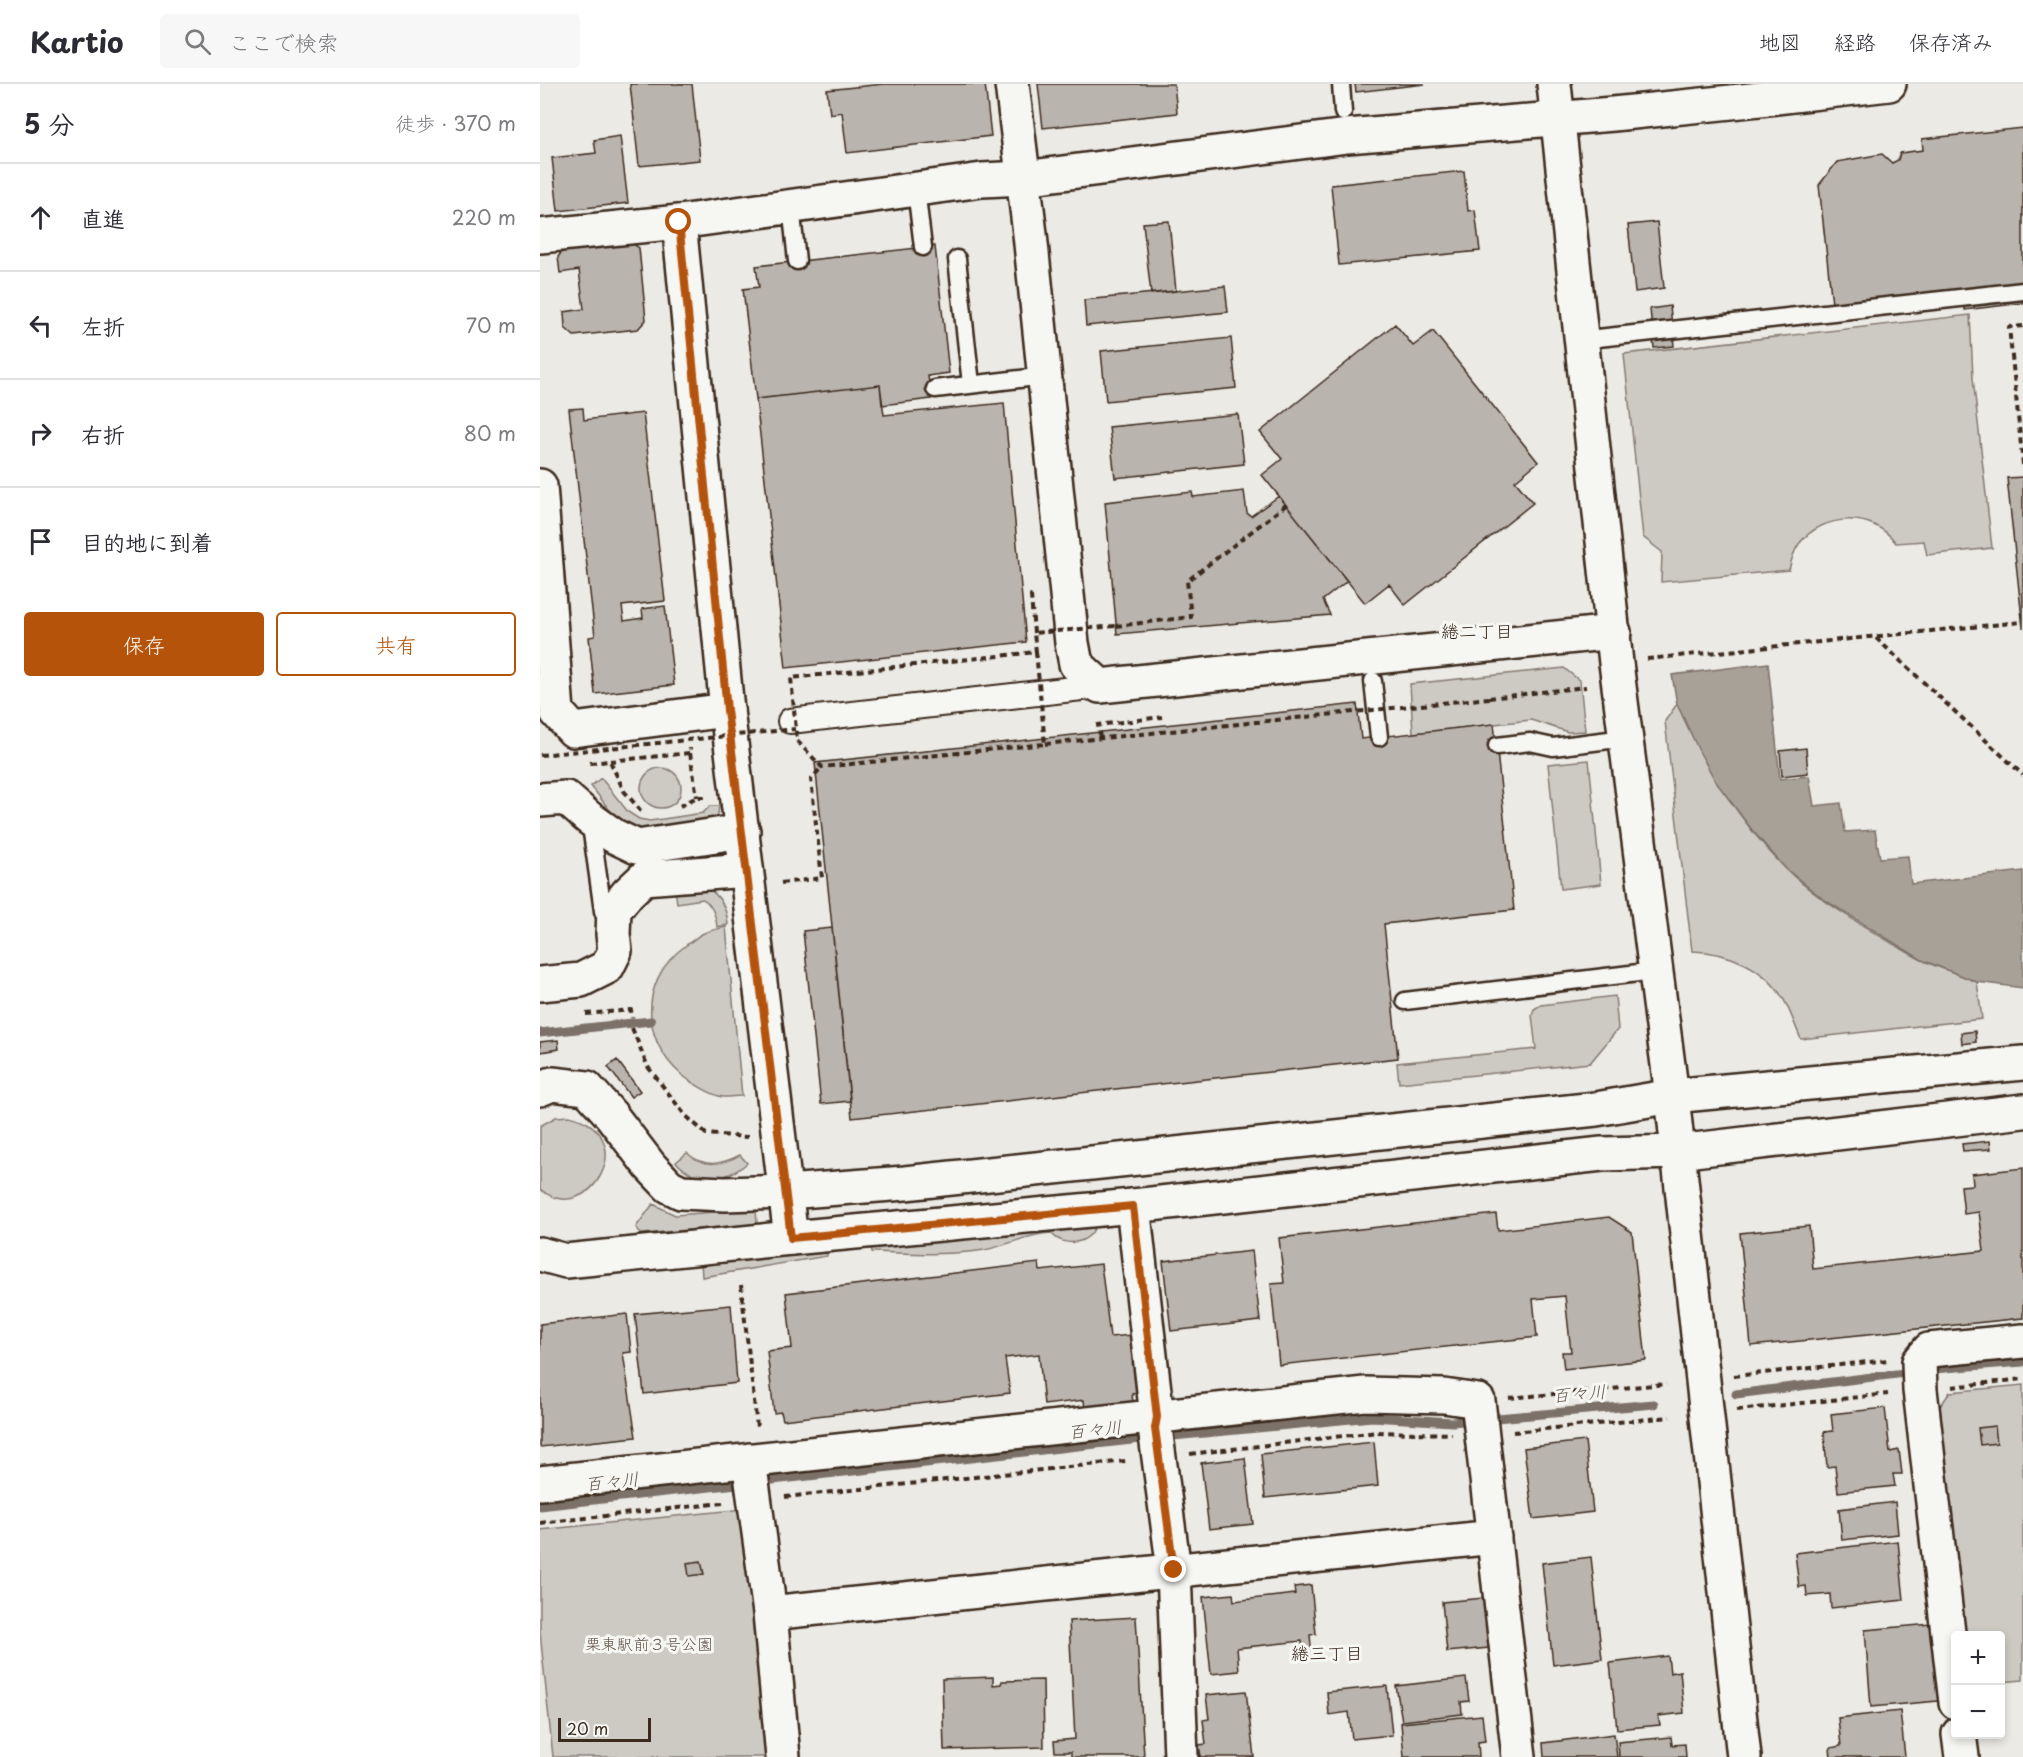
<!DOCTYPE html>
<html lang="ja">
<meta charset="utf-8">
<style>
:root{--surface:#fff;--page:#f7f7f7;--text:#2b2b33;--muted:#7c7c81;--line:#e1e1e2;--accent:#b45309}
body{margin:0;font-family:"Playpen Sans","Klee One",sans-serif;background:var(--page);color:var(--text)}
.controls{position:absolute;right:18px;bottom:18px;display:grid;overflow:hidden;border-radius:6px;box-shadow:0 3px 9px #0003}
.controls button{width:54px;height:54px;display:grid;place-items:center;padding:0;border:0;border-bottom:2px solid var(--line);background:var(--surface);color:var(--text);font:30px sans-serif}
.scale{position:absolute;left:18px;bottom:15px;width:93px;box-sizing:border-box;padding-left:6px;border:3px solid #3b2a1e;border-top:0;font-size:16px;line-height:21px;white-space:nowrap;color:#3b2a1e;-webkit-text-stroke:4px #f6f6f2;paint-order:stroke}
.stop{position:absolute;width:18px;height:18px;margin:-14px;border:4px solid #b45309;border-radius:50%;background:#fff}
.stop.end{background:#b45309;border-color:#fff;box-shadow:0 2px 6px #0008}
.list{margin:0;padding:0;list-style:none}
h2{display:flex;justify-content:space-between;align-items:center;height:78px;margin:0;padding:0 24px;font-size:26px}
h2 small{font-size:20px;font-weight:400;color:var(--muted)}
.list li{display:grid;grid-template-columns:39px 1fr auto;gap:18px;align-items:center;box-sizing:border-box;height:108px;padding:0 24px;border-top:2px solid var(--line)}
.list b{display:block;font-size:22px;white-space:nowrap}
.list em{font-size:20px;font-style:normal;color:var(--muted)}
.actions{display:flex;gap:12px;padding:18px 24px}
.actions a{flex:1;padding:14px 0;border:2px solid var(--accent);border-radius:6px;text-align:center;font-size:21px;color:var(--accent)}
.actions .main{background:var(--accent);color:#fff}
.icon{flex:none;width:33px;height:33px;fill:none;stroke:currentColor;stroke-width:2;stroke-linecap:round;stroke-linejoin:round}
.map{position:relative;flex:none;width:1483px;height:1673px;overflow:hidden}
header{display:flex;align-items:center;gap:36px;box-sizing:border-box;height:84px;padding:0 30px;background:var(--surface);border-bottom:2px solid var(--line)}
header strong{font-size:28px}
nav{display:flex;gap:33px;margin-inline-start:auto;font-size:21px}
.search{width:420px;height:54px;background:var(--page);display:flex;align-items:center;gap:15px;box-sizing:border-box;padding:0 21px;border-radius:6px;color:var(--muted);font-size:22px}
main{display:flex}
aside{flex:1;background:var(--surface)}
.map>svg:first-child{display:block}
.green{fill:#cdcac4;stroke:#847a71;stroke-width:1.5}
.water{fill:#a8a198;stroke:#7c7167;stroke-width:1.5}
.lines{fill:none;stroke-linecap:round;stroke-linejoin:round}
.stream{stroke:#7c7167;stroke-width:9}
.building{fill:#bab4ae;stroke:#3b2a1e;stroke-width:1.5}
.service-casing{stroke:#3b2a1e;stroke-width:21}
.pedestrian-casing{stroke:#3b2a1e;stroke-width:28}
.minor-casing{stroke:#3b2a1e;stroke-width:38}
.tertiary-casing{stroke:#3b2a1e;stroke-width:38}
.path{stroke:#3b2a1e;stroke-width:4;stroke-dasharray:6 4.5;stroke-linecap:butt}
.service{stroke:#f6f6f2;stroke-width:16}
.pedestrian{stroke:#f6f6f2;stroke-width:24}
.minor{stroke:#f6f6f2;stroke-width:33}
.tertiary{stroke:#f6f6f2;stroke-width:33}
.path-bridge{stroke:#3b2a1e;stroke-width:4;stroke-dasharray:6 4.5;stroke-linecap:butt}
.route{stroke:#b45309;stroke-width:8}
.labels{text-anchor:middle;stroke-width:6;stroke-linejoin:round;paint-order:stroke}
.park-label{font-size:16px;fill:#605248;stroke:#f6f6f2}
.neighbourhood-label{font-size:18px;fill:#3b2a1e;stroke:#f6f6f2}
.water-label{font-size:18px;font-style:italic;fill:#615449;stroke:#f6f6f2}
</style>
<header>
<strong>Kartio</strong>
<div class="search"><svg class="icon" aria-label="search" viewBox="0 0 24 24"><circle cx="10" cy="10" r="6"/><path d="M15 15l6 6"/></svg>ここで検索</div>
<nav><a>地図</a><a>経路</a><a>保存済み</a></nav>
</header>
<main>
<aside>
<h2>5 分<small>徒歩 · 370 m</small></h2>
<ul class="list">
<li><svg class="icon" aria-label="ahead" viewBox="0 0 24 24"><path d="M12 20V5M6 11l6-6 6 6"/></svg><div><b>直進</b></div><em>220 m</em></li>
<li><svg class="icon" aria-label="left" viewBox="0 0 24 24"><path d="M17 20v-9H6M10 6l-5 5 5 5"/></svg><div><b>左折</b></div><em>70 m</em></li>
<li><svg class="icon" aria-label="right" viewBox="0 0 24 24"><path d="M7 20v-9h11M14 6l5 5-5 5"/></svg><div><b>右折</b></div><em>80 m</em></li>
<li><svg class="icon" aria-label="arrive" viewBox="0 0 24 24"><path d="M6 21V4h12l-3 4 3 4H6"/></svg><div><b>目的地に到着</b></div></li>
</ul>
<div class="actions"><a class="main">保存</a><a>共有</a></div>
</aside>
<div class="map">
<svg width="1483" height="1673" viewBox="0 0 1483 1673">
<rect width="100%" height="100%" fill="#ebeae5"/>
<filter id="ink" filterUnits="userSpaceOnUse"><feTurbulence type="fractalNoise" baseFrequency=".0167" numOctaves="2"/><feDisplacementMap in="SourceGraphic" scale="12" xChannelSelector="R" yChannelSelector="G"/><feConvolveMatrix kernelMatrix="1 2 1 2 8 2 1 2 1" color-interpolation-filters="sRGB"/></filter>
<g filter="url(#ink)">
<path class="green" d="M 1430,231 L 1433,294 L 1452,464 L 1387,471 L 1384,457 L 1356,459 C 1333,427 1282,429 1259,460 C 1253,468 1251,477 1249,486 L 1121,498 L 1122,468 L 1103,453 L 1084,270 Z
M 1024,584 L 1040,597 L 1045,647 L 1028,648 L 991,636 L 873,649 L 870,600 Z
M 1137,620 C 1165,680 1198,737 1245,784 C 1270,809 1301,828 1330,846 C 1347,856 1364,867 1382,876 C 1399,884 1419,890 1437,898 L 1442,935 L 1261,955 C 1255,942 1251,928 1244,916 C 1225,883 1188,868 1152,867 L 1125,637 Z
M 1049,676 L 1061,800 L 1021,805 L 1008,680 Z
M101 704a20 20 0 1 1 40 0a20 20 0 1 1-40 0Z
M 61,694 L 88,728 L 99,735 L 110,737 L 163,729 L 170,722 L 179,722 L 178,730 L 175,736 L 97,747 L 82,742 L 51,702 Z
M 166,803 C 181,812 187,825 188,841 L 177,843 C 176,832 172,821 163,815 L 137,819 L 135,804 Z
M 186,843 L 202,1012 C 196,1012 190,1013 184,1013 C 173,1012 160,1003 150,997 C 101,964 96,898 145,862 C 151,858 157,852 164,849 C 170,846 179,845 186,843 Z
M 1075,912 L 1078,945 L 1050,979 L 859,999 L 857,979 L 996,965 L 992,931 L 994,925 L 1001,921 Z
M 29,1032 C 105,1050 48,1146 0,1105 L 0,1042 L 16,1033 Z
M 147,1069 C 164,1084 181,1081 200,1071 L 207,1079 C 186,1098 155,1099 136,1078 Z
M 113,1120 L 135,1131 L 216,1125 L 217,1140 L 101,1150 L 96,1143 Z
M 556,1138 C 553,1160 524,1165 511,1149 C 487,1150 467,1162 444,1166 C 407,1172 369,1169 332,1168 L 331,1162 Z
M 286,1167 L 287,1172 L 162,1193 L 161,1178 Z
M 1483,1301 L 1483,1596 L 1461,1598 L 1460,1552 L 1423,1551 L 1399,1324 L 1410,1308 Z
M 204,1425 L 227,1673 L 13,1673 L 0,1548 L 0,1446 Z"/>
<path class="water" d="M 1228,579 L 1240,695 L 1269,692 L 1274,722 L 1301,719 L 1305,748 L 1335,746 L 1340,774 L 1368,772 L 1371,800 L 1483,787 L 1483,904 L 1437,898 L 1382,876 L 1283,815 L 1246,785 L 1212,746 L 1176,698 L 1159,667 L 1137,620 L 1132,591 Z"/>
<g class="lines">
<path class="stream" d="M 0,949 L 111,937
M 1196,1310 L 1405,1284 L 1483,1278
M 0,1422 L 601,1355 L 832,1333 L 912,1338 L 1114,1320"/>
</g>
<path class="building" d="M 90,0 L 152,0 L 160,76 L 99,82 Z
M 343,0 L 445,0 L 451,52 L 307,69 L 302,28 L 290,30 L 287,6 Z
M 498,0 L 634,0 L 637,29 L 503,44 Z
M 815,0 L 885,0 L 816,8 Z
M 1483,44 L 1483,219 L 1425,226 L 1424,207 L 1292,220 L 1279,101 L 1297,78 L 1342,70 L 1352,79 L 1358,76 L 1360,69 L 1383,66 L 1382,55 Z
M 80,52 L 88,119 L 18,127 L 12,74 L 56,69 L 54,56 Z
M 924,87 L 928,127 L 935,126 L 940,167 L 799,181 L 791,101 Z
M 629,137 L 636,207 L 611,210 L 603,139 Z
M 1117,138 L 1124,204 L 1095,208 L 1088,141 Z
M 90,158 L 99,164 L 106,236 L 98,245 L 34,252 L 25,244 L 24,228 L 44,225 L 39,186 L 20,189 L 18,173 L 25,163 Z
M 395,162 L 409,289 L 388,292 L 391,315 L 342,321 L 340,301 L 216,315 L 203,205 L 219,203 L 216,182 Z
M 685,202 L 688,228 L 546,242 L 544,216 Z
M 1130,222 L 1134,262 L 1114,264 L 1110,225 Z
M 855,240 L 873,262 L 893,247 L 998,378 L 975,397 L 993,419 L 865,521 L 849,500 L 825,519 L 722,391 L 742,375 L 720,348 Z
M 691,254 L 696,304 L 566,317 L 561,267 Z
M 340,301 L 344,331 L 464,319 L 486,558 L 246,584 L 216,315 Z
M 43,324 L 44,336 L 103,329 L 125,517 L 82,522 L 84,537 L 103,534 L 102,525 L 125,522 L 134,601 L 55,610 L 49,553 L 55,552 L 29,325 Z
M 698,330 L 704,380 L 575,394 L 569,343 Z
M 1483,393 L 1483,544 L 1467,394 Z
M 704,407 L 707,429 L 711,432 L 739,412 L 807,497 L 783,516 L 790,531 L 577,550 L 565,418 L 652,408 L 653,413 Z
M 817,620 L 821,655 L 954,640 L 974,826 L 844,840 L 858,974 L 312,1034 L 275,679 Z
M 1266,664 L 1268,689 L 1242,692 L 1240,667 Z
M 292,844 L 310,1017 L 281,1020 L 263,847 Z
M 1435,947 L 1436,958 L 1422,960 L 1421,949 Z
M 18,956 L 19,965 L 0,968 L 0,958 Z
M 77,976 L 100,1007 L 91,1013 L 68,983 Z
M 1450,1057 L 1451,1065 L 1423,1067 L 1422,1060 Z
M 1483,1084 L 1483,1234 L 1211,1262 L 1200,1149 L 1269,1142 L 1273,1185 L 1444,1167 L 1439,1128 L 1424,1130 L 1421,1102 L 1433,1101 L 1432,1090 Z
M 956,1130 L 958,1146 L 1069,1133 L 1092,1148 L 1106,1276 L 1024,1285 L 1022,1268 L 1031,1268 L 1025,1212 L 993,1215 L 997,1253 L 739,1281 L 731,1200 L 744,1199 L 739,1154 Z
M 712,1167 L 720,1237 L 631,1247 L 623,1177 Z
M 499,1179 L 500,1187 L 561,1180 L 570,1253 L 592,1251 L 599,1309 L 592,1310 L 593,1319 L 545,1325 L 544,1316 L 504,1321 L 499,1270 L 465,1274 L 470,1309 L 243,1336 L 241,1328 L 234,1329 L 227,1267 L 252,1264 L 246,1209 Z
M 191,1221 L 197,1299 L 104,1310 L 95,1230 Z
M 87,1230 L 91,1268 L 83,1269 L 96,1353 L 0,1363 L 0,1240 Z
M 1345,1324 L 1350,1368 L 1359,1366 L 1362,1390 L 1353,1390 L 1355,1402 L 1298,1408 L 1295,1382 L 1287,1383 L 1284,1348 L 1293,1347 L 1291,1330 Z
M 1455,1342 L 1457,1359 L 1440,1361 L 1438,1344 Z
M 1045,1357 L 1053,1428 L 993,1435 L 984,1364 Z
M 834,1358 L 838,1402 L 725,1414 L 721,1370 Z
M 705,1374 L 713,1440 L 669,1445 L 661,1379 Z
M 1355,1418 L 1358,1450 L 1302,1456 L 1299,1425 Z
M 1358,1457 L 1364,1516 L 1291,1524 L 1290,1510 L 1267,1512 L 1266,1502 L 1259,1503 L 1255,1469 Z
M 1051,1473 L 1062,1575 L 1013,1581 L 1002,1479 Z
M 161,1477 L 164,1490 L 149,1492 L 147,1479 Z
M 771,1501 L 776,1550 L 770,1551 L 772,1571 L 763,1572 L 762,1557 L 697,1564 L 699,1587 L 671,1590 L 663,1513 L 693,1510 L 694,1517 L 755,1510 L 754,1503 Z
M 944,1514 L 949,1564 L 907,1568 L 902,1518 Z
M 596,1533 L 604,1673 L 531,1673 L 531,1668 L 515,1668 L 514,1657 L 535,1655 L 529,1537 Z
M 1391,1540 L 1398,1617 L 1331,1623 L 1325,1546 Z
M 1128,1572 L 1130,1589 L 1140,1587 L 1144,1629 L 1118,1632 L 1120,1641 L 1077,1645 L 1070,1579 Z
M 453,1593 L 453,1601 L 461,1600 L 462,1597 L 503,1596 L 504,1663 L 404,1666 L 402,1595 Z
M 926,1594 L 929,1617 L 921,1618 L 922,1630 L 862,1637 L 856,1602 Z
M 847,1602 L 852,1651 L 812,1655 L 809,1628 L 789,1631 L 787,1608 Z
M 706,1607 L 714,1673 L 661,1673 L 659,1661 L 666,1660 L 663,1636 L 669,1635 L 666,1611 Z
M 1360,1627 L 1365,1673 L 1291,1673 L 1290,1664 L 1301,1662 L 1298,1634 Z
M 942,1631 L 945,1657 L 938,1658 L 939,1673 L 864,1673 L 861,1639 Z
M 1074,1650 L 1077,1673 L 1004,1673 L 1003,1659 Z
M 1131,1653 L 1132,1661 L 1145,1660 L 1146,1673 L 1079,1673 L 1078,1658 Z"/>
<g class="lines">
<g class="service-casing">
<path id="service" d="M 801,0 L 803,28
M 376,105 L 383,163
M 251,122 L 257,177
M 417,175 L 431,300
M 1040,256 L 1483,207
M 395,305 L 505,292
M 833,597 L 839,653
M 957,662 L 990,658 L 1013,663 L 1085,654
M 50,735 L 63,827 L 67,837
M 865,917 L 1115,887"/>
</g>
<g class="pedestrian-casing">
<path id="pedestrian" d="M 250,637 L 560,602"/>
</g>
<g class="minor-casing">
<path id="minor" d="M 472,0 L 490,150 L 532,559 L 536,580 L 560,602 L 1074,548
M 0,152 L 139,138
M 0,402 L 17,628 L 33,646 L 187,626
M 0,716 L 26,714 L 49,734 L 74,752 L 97,763 L 203,747
M 0,900 L 41,896 L 67,883 L 75,867 L 73,850 L 74,826 L 88,809 L 104,794 L 206,786
M 0,1005 L 12,1000 L 47,1004 L 71,1031 L 110,1082 L 129,1102 L 141,1108 L 185,1110 L 246,1108
M 593,1122 L 617,1333 L 615,1344 L 634,1486 L 641,1673
M 0,1170 L 26,1177 L 251,1154
M 209,1376 L 230,1529 L 243,1673
M 0,1399 L 825,1310 L 904,1312 L 938,1317 L 979,1673
M 230,1529 L 954,1453
M 1416,1618 L 1380,1306 L 1379,1278 L 1389,1266 L 1483,1257
M 1419,1650 L 1422,1673"/>
</g>
<g class="tertiary-casing">
<path id="tertiary" d="M 1014,0 L 1076,579 L 1132,1012 L 1204,1673
M 1349,0 L 1211,16 L 1073,30 L 807,52 L 484,94 L 442,96 L 139,138 L 187,626 L 251,1154 L 593,1122 L 1062,1070 L 1137,1068 L 1483,1027
M 246,1108 L 365,1099 L 1056,1025 L 1132,1012 L 1483,979"/>
</g>
<path class="path" d="M 1483,242 L 1469,243 L 1483,381
M 576,542 L 651,533 L 647,497 L 746,421
M 494,549 L 491,512 L 495,512
M 1336,554 L 1483,691
M 1107,575 L 1482,538
M 949,614 L 1046,603
M 560,654 L 558,641 L 622,633
M 150,669 L 157,713
M 70,677 L 150,669 L 150,664
M 50,679 L 70,677 L 84,707 L 101,727 L 105,728
M 140,722 L 157,713 L 166,713
M 241,799 L 282,794 L 271,695 L 282,683
M 46,930 L 91,926 L 92,934
M 92,944 L 108,983 L 145,1031 L 166,1050 L 208,1053
M 201,1201 L 217,1343
M 1194,1292 L 1348,1276
M 1412,1303 L 1483,1295
M 969,1314 L 1126,1300
M 1197,1326 L 1348,1310
M 973,1348 L 1130,1333
M 650,1370 L 837,1348 L 912,1350
M 245,1413 L 586,1377
M 0,1439 L 183,1419"/>
<use href="#service" class="service"/>
<use href="#pedestrian" class="pedestrian"/>
<use href="#minor" class="minor"/>
<use href="#tertiary" class="tertiary"/>
<path class="path-bridge" d="M 496,568 L 505,660 L 282,683 L 257,657 L 251,594 Z
M 496,568 L 494,549 L 576,542
M 505,660 L 949,614
M 0,671 L 255,645"/>
</g>
</g>
<g class="lines" filter="url(#ink)">
<path class="route" d="M 139,138 L 187,626 L 251,1154 L 593,1122 L 617,1333 L 615,1344 L 634,1486"/>
</g>
<g class="labels">
<g class="park-label">
<text x="109" y="1566">栗東駅前３号公園</text>
</g>
<g class="neighbourhood-label">
<text x="937" y="554">綣二丁目</text>
<text x="787" y="1576">綣三丁目</text>
</g>
<g class="water-label">
<text transform="translate(1039 1310) rotate(-5)" y="6">百々川</text>
<text transform="translate(555 1346) rotate(-6)" y="6">百々川</text>
<text transform="translate(72 1398) rotate(-6)" y="6">百々川</text>
</g>
</g>
</svg>
<div class="controls">
<button>+</button>
<button>−</button>
</div>
<div class="scale">20 m</div>
<div class="stop" style="left:139px;top:138px"></div>
<div class="stop end" style="left:634px;top:1486px"></div>
</div>
</main>
